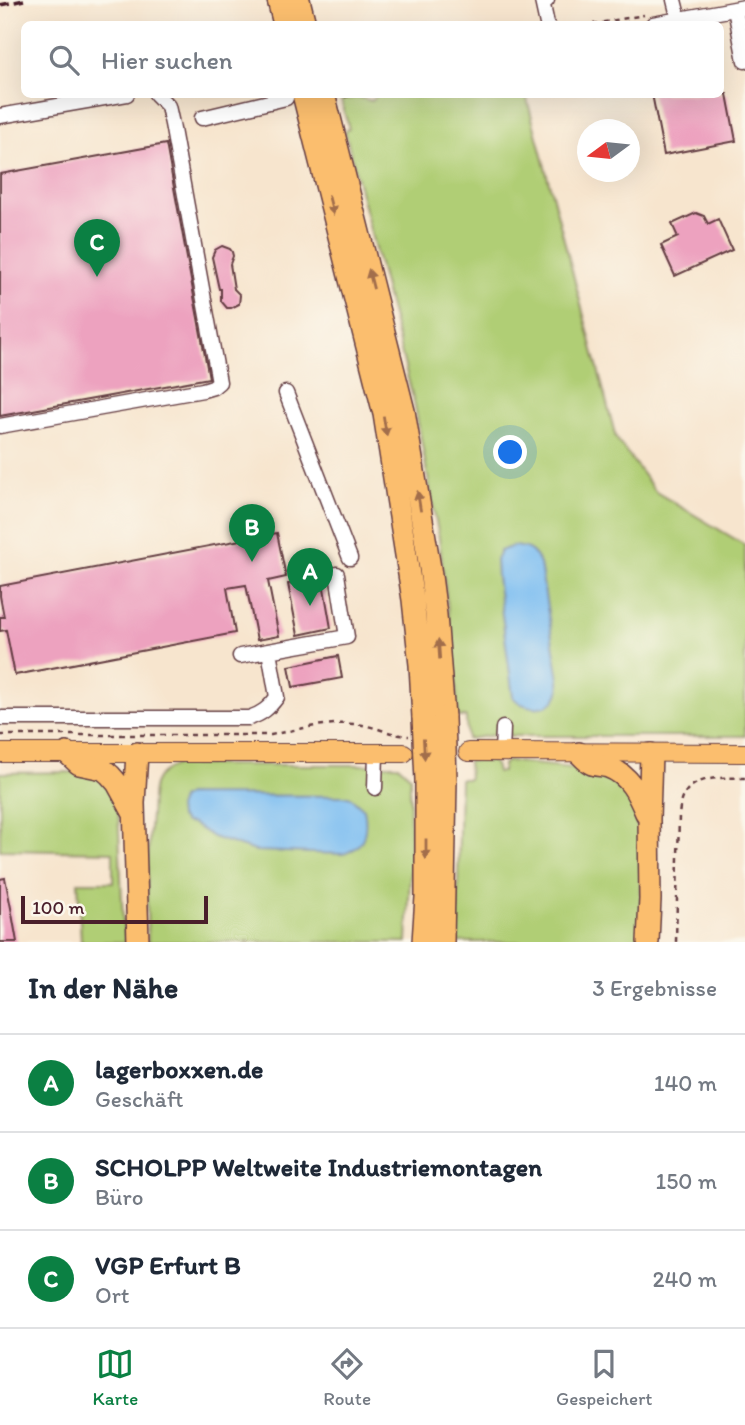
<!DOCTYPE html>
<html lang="de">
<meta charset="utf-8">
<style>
:root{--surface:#fff;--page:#f2f2f3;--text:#1f2937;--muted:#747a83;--line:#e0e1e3;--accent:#0b8043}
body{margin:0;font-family:Itim,sans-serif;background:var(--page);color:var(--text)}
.compass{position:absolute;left:577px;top:119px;width:63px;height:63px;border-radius:50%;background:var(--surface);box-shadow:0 7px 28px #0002;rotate:255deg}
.scale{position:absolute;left:21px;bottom:18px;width:187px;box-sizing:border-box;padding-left:7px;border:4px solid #4a1f2b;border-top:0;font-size:19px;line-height:24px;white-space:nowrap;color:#4a1f2b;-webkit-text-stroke:5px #fbf7ec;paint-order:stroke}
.you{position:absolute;left:511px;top:453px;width:24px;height:24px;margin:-18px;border:5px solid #fff;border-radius:50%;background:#1a73e8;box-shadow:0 0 0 10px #1a73e833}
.badge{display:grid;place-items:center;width:46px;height:46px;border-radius:50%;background:var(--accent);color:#fff;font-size:23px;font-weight:700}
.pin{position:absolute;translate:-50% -58px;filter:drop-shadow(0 2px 4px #0008)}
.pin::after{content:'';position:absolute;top:37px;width:24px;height:21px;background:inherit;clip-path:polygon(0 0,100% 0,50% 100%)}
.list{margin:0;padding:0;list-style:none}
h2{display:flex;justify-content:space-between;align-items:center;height:91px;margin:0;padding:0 28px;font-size:30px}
h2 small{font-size:23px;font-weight:400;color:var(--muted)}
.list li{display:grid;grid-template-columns:46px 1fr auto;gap:21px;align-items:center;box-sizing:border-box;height:98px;padding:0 28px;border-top:2px solid var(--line)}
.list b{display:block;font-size:26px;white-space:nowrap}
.list p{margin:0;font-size:23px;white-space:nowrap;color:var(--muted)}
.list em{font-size:23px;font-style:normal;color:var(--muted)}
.icon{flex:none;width:38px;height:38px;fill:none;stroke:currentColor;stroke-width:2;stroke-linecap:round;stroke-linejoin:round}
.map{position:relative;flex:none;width:745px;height:942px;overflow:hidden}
.search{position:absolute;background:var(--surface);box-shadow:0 7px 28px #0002;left:21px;right:21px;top:21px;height:77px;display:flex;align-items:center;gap:18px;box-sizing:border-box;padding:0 24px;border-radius:10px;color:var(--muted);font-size:26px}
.sheet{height:385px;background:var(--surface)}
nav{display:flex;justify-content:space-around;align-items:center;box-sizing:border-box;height:98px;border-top:2px solid var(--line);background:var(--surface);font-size:19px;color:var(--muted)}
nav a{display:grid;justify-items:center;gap:4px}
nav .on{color:var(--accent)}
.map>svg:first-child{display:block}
.green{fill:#b0ce75;stroke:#7d7650;stroke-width:2}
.water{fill:#7bbdf1;stroke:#626e8e;stroke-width:2}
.building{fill:#eda2bf}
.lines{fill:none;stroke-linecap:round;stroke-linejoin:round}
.minor-casing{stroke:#643d43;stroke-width:17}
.major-casing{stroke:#643d43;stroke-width:20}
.highway-casing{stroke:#643d43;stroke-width:24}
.path{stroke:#643d43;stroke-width:2.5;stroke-dasharray:5 5;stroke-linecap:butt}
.minor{stroke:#fff;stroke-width:14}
.major{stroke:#fbbe6e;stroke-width:18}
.highway{stroke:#fbbe6e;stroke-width:21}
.rail{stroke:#4a1f2b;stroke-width:3.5;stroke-dasharray:10 5;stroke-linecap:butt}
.highway-bridge-casing{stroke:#643d43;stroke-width:24;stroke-linecap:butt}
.highway-bridge{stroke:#fbbe6e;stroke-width:21}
.oneway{fill:#a26e4c}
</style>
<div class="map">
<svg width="745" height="942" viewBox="0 0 745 942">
<rect width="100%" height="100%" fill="#fbf7ec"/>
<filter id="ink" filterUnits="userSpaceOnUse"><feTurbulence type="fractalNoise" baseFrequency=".0143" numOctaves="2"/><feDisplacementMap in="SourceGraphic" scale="14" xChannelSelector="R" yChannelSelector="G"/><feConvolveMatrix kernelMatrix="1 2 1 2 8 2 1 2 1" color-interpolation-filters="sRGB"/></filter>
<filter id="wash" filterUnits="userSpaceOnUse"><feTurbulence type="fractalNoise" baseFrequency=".00686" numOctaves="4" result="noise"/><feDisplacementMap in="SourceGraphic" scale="28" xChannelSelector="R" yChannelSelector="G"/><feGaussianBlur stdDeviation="1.57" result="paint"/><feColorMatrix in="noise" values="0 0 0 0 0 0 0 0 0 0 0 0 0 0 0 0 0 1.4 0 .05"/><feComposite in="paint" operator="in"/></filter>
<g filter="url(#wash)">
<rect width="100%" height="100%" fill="#f7e5ce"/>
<path class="green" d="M 377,94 L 526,95 L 616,438 L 656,492 L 745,545 L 745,736 L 510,736 L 507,729 L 495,729 L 495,735 L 467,739 L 466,717 L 458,717 L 455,667 L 439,538 L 415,406 L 345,131 L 349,129 L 341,100 L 357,97 L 372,101 Z
M 468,761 L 491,761 L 495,765 L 497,772 L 502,772 L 503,765 L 507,761 L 598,771 L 622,783 L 635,806 L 638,833 L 642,875 L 639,942 L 457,942 L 460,779 L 469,779 Z
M 175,765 L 398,765 L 410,776 L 410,875 L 407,942 L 148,942 C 146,900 147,858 151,815 C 152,804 151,787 157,778 C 161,772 169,769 175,765 Z
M 86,772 L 107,783 L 118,808 L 123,924 L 126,942 L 81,942 L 78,882 L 113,882 L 113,852 L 0,850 L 0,773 Z"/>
<path class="water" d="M 513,546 C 528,547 534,550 540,564 L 559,680 C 559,684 560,688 559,692 C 554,712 524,711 513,697 L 497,577 L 496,560 L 500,551 Z
M 187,795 L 349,796 L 364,809 C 368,829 365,849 342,854 L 255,851 L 213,837 L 193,824 L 185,823 L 179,817 L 178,808 L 181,799 Z"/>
<g id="blocks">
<path class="building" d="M 652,94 L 727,94 L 736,141 L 664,155 Z
M 166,144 L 209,378 L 0,416 L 0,174 Z
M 696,213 L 704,216 L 708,224 L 718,219 L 732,250 L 675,276 L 661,245 L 678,237 L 672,224 Z
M 222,246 L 230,249 L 232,252 L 233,256 L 230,264 L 234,289 L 240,295 L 239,304 L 231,308 L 227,308 L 221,301 L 221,289 L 219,289 L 212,257 L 215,250 Z
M 277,533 L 286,577 L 268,581 L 279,636 L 257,640 L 246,585 L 227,588 L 235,633 L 15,675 L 6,630 L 0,631 L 0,617 L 4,617 L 0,596 L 0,586 Z
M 322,577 L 331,628 L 298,635 L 288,584 Z
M 338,656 L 342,678 L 293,687 L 289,666 Z
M 5,878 L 11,908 L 17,942 L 0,942 L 0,879 Z"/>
</g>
</g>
<g filter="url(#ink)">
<use href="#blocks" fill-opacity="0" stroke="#643d43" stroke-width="2"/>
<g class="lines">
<g class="minor-casing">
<path id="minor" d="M 674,0 L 679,20
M 735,9 L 745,61
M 547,24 L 542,1 L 547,0
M 653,24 L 745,7
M 0,116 L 127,94
M 202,118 L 286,98
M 286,393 L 350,558
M 0,426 L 203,390 L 213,387 L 219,382 L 172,124 L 168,106 L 156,94
M 240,656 L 347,637 L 337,574
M 0,718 L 249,718 C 262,714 269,708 277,697 L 269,651
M 502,753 L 503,728
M 375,788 L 376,753"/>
</g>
<g class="major-casing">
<path id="major" d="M 468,752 L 745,753
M 0,753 L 404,753"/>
</g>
<g class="highway-casing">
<path id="highway" d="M 278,0 L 284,24
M 299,0 L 305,24
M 303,94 L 384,414 L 413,600 L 420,665 L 423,718
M 324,94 L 404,411 L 430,568 L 436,615 L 444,717
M 67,753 L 79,764 L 103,769 L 110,775 L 117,783 L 134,814
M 137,753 L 134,803 L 138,942
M 579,753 C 583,757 587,762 592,764 C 597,766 603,765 608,767 C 630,775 638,794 646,813
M 423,942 L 426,897 L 426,780
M 443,942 L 446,780
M 648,942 L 650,899 L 649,819 L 651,754"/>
</g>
<path class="path" d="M 593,24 L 644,15
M 345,97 L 358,94
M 0,735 L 271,735 C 298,729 327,722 354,724 C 373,725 390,735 409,736
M 676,942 L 679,815 C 680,809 680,802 682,798 C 693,774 724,778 745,778"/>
<use href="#minor" class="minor"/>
<use href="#major" class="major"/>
<use href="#highway" class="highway"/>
<path class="rail" d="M 0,5 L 24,0"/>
<g class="highway-bridge-casing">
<path id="highway-bridge" d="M 444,717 L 446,780
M 423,718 L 426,780"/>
</g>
<use href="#highway-bridge" class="highway-bridge"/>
</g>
<defs><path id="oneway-solid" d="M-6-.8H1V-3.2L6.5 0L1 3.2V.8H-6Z" transform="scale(1.75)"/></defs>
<g class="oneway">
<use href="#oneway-solid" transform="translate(331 205) rotate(76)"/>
<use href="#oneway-solid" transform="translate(371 279) rotate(-104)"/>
<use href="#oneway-solid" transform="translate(385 426) rotate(81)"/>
<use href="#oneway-solid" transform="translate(419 501) rotate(-99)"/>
<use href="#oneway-solid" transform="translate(439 649) rotate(-94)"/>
<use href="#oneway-solid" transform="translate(424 749) rotate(87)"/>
<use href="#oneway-solid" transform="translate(426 849) rotate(90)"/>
</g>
</g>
</svg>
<svg class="compass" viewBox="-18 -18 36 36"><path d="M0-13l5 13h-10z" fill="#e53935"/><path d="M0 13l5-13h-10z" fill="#747a83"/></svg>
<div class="scale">100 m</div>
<div class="you"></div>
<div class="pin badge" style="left:310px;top:606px">A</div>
<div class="pin badge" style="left:252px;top:562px">B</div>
<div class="pin badge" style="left:97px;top:277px">C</div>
<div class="search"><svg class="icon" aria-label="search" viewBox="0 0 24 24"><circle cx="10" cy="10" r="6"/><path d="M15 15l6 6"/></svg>Hier suchen</div>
</div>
<section class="sheet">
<h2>In der Nähe<small>3 Ergebnisse</small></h2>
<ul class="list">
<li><span class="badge">A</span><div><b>lagerboxxen.de</b><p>Geschäft</p></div><em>140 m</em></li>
<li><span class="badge">B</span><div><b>SCHOLPP Weltweite Industriemontagen</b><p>Büro</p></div><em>150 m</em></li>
<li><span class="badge">C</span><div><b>VGP Erfurt B</b><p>Ort</p></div><em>240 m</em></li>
</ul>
</section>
<nav>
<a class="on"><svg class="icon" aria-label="map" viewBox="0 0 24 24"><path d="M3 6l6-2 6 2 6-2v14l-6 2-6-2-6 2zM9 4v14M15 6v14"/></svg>Karte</a>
<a><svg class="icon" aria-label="directions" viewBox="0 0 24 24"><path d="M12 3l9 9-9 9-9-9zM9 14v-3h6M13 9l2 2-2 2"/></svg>Route</a>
<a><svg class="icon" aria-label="saved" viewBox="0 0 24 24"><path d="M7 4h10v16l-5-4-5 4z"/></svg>Gespeichert</a>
</nav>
